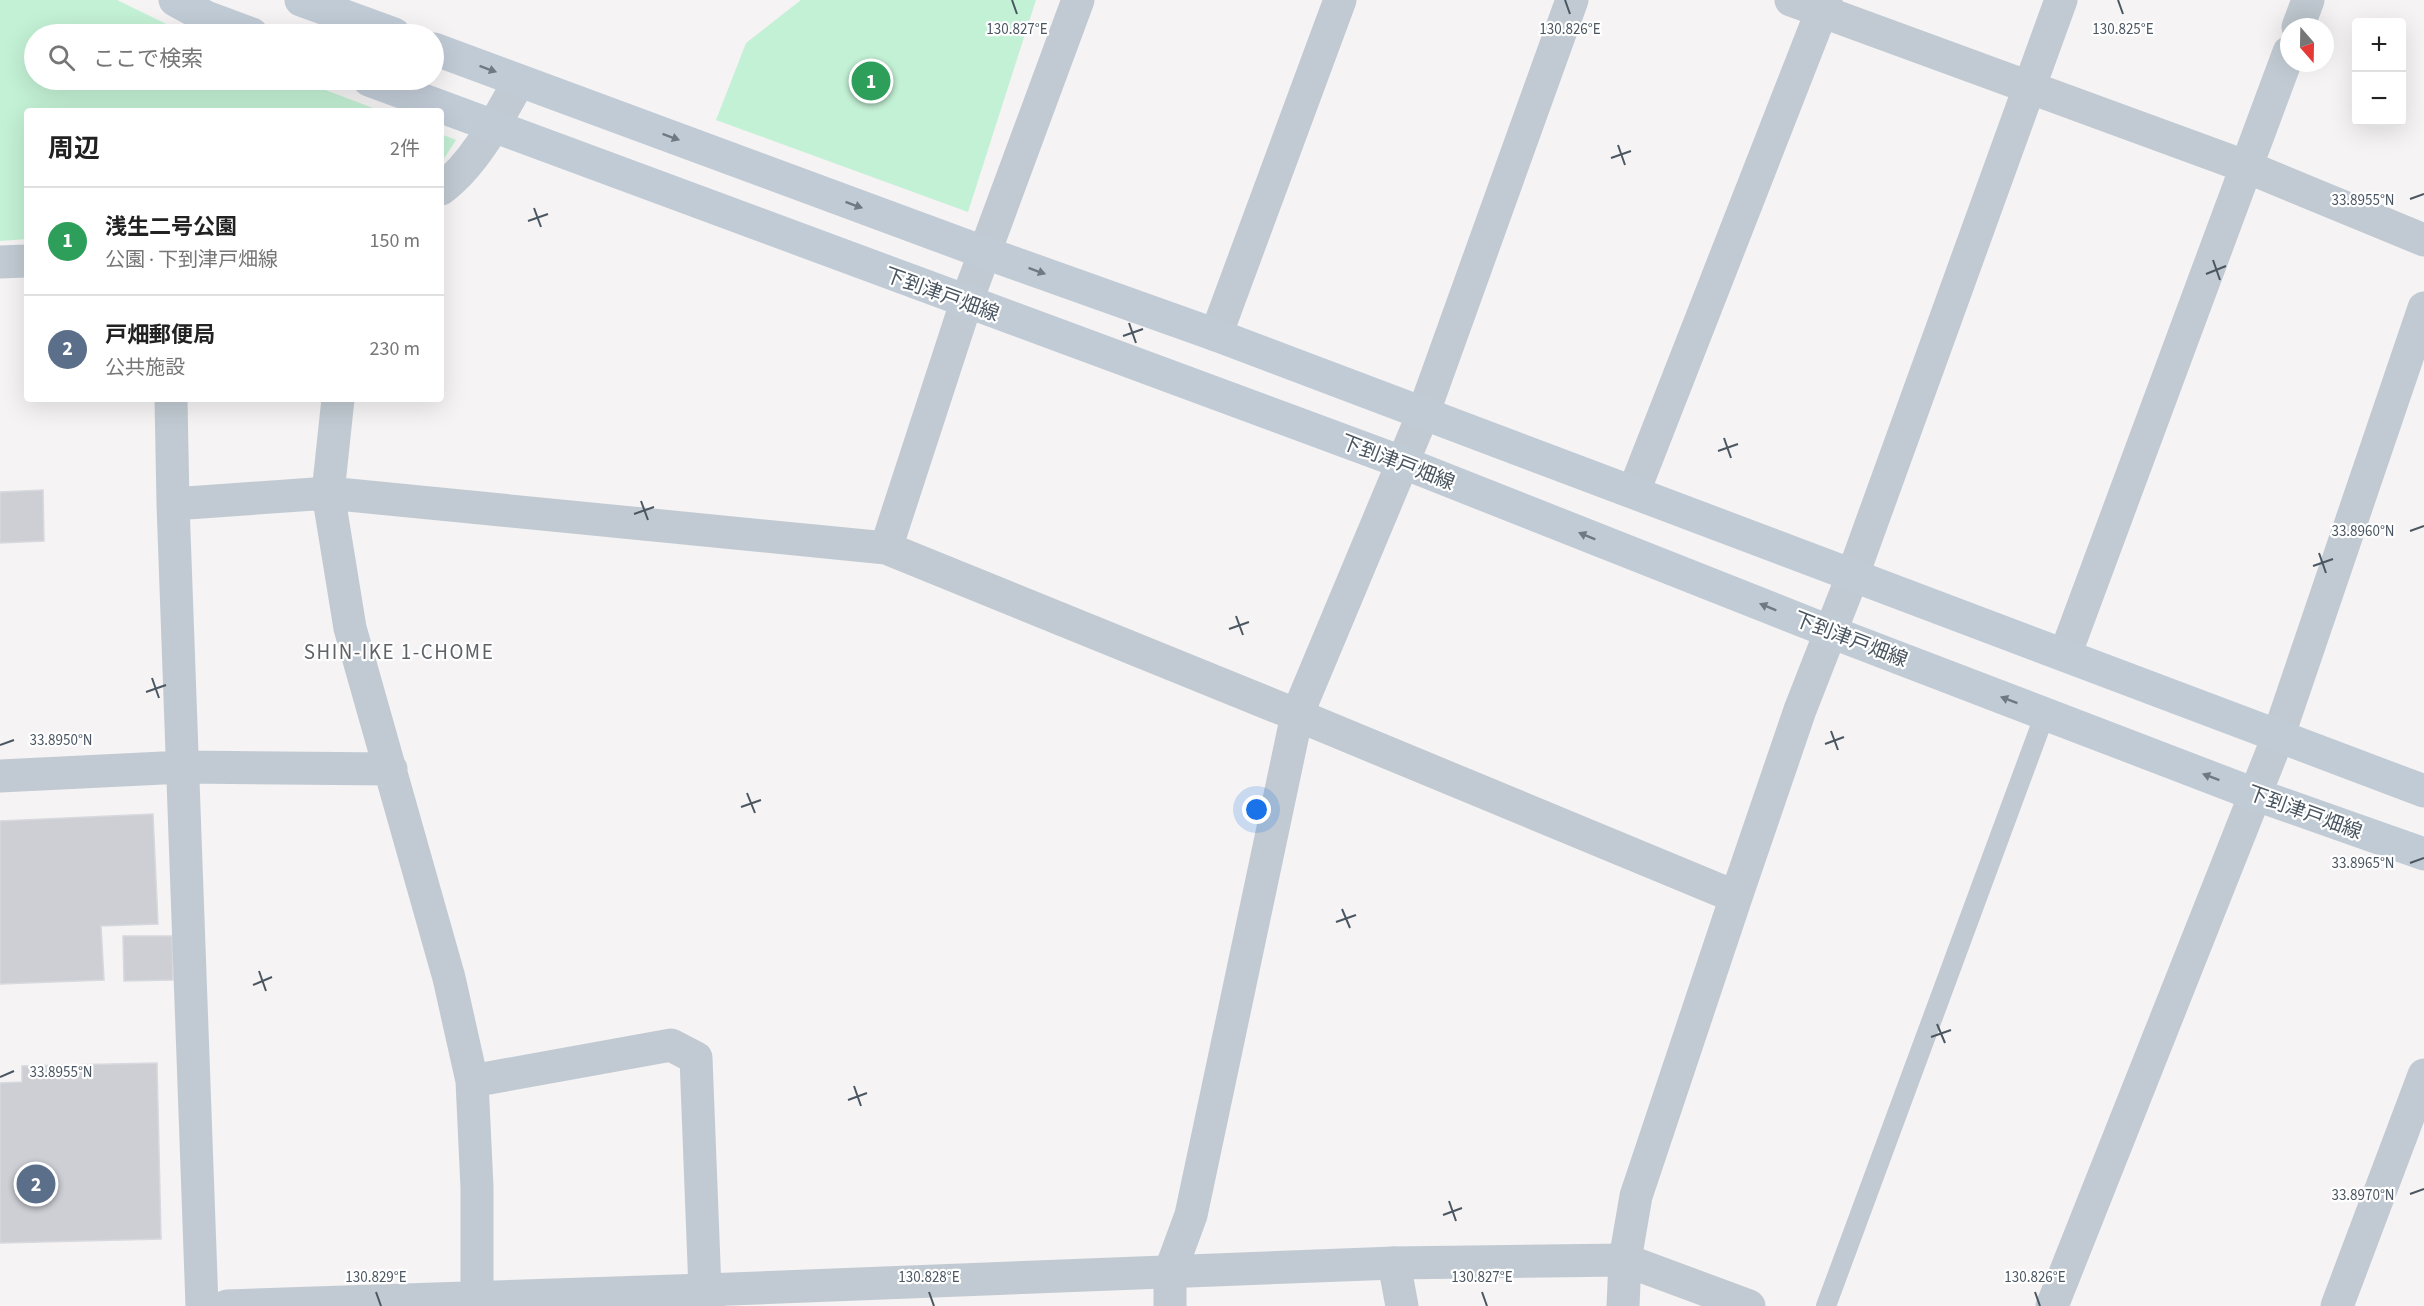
<!DOCTYPE html>
<html lang="ja">
<meta charset="utf-8">
<style>
:root{--surface:#fff;--page:#f6f6f6;--text:#222;--muted:#767676;--line:#e0e0e0;--accent:#0b8043}
body{margin:0;font-family:"Source Sans 3","Noto Sans JP",sans-serif;background:var(--page);color:var(--text)}
.controls{position:absolute;right:18px;top:18px;display:grid;overflow:hidden;border-radius:6px;box-shadow:0 6px 24px #0002}
.controls button{width:54px;height:54px;display:grid;place-items:center;padding:0;border:0;border-bottom:2px solid var(--line);background:var(--surface);color:var(--text);font:30px sans-serif}
.compass{position:absolute;left:2280px;top:18px;width:54px;height:54px;border-radius:50%;background:var(--surface);box-shadow:0 6px 24px #0002;rotate:160deg}
.you{position:absolute;left:1257px;top:810px;width:21px;height:21px;margin:-15px;border:4px solid #fff;border-radius:50%;background:#1a73e8;box-shadow:0 0 0 9px #1a73e833}
.badge{display:grid;place-items:center;width:39px;height:39px;border-radius:50%;background:var(--accent);color:#fff;font-size:20px;font-weight:700}
.pin{position:absolute;translate:-50% -50%;border:3px solid #fff;box-shadow:0 2px 6px #0006}
.list{margin:0;padding:0;list-style:none}
h2{display:flex;justify-content:space-between;align-items:center;height:78px;margin:0;padding:0 24px;font-size:26px}
h2 small{font-size:20px;font-weight:400;color:var(--muted)}
.list li{display:grid;grid-template-columns:39px 1fr auto;gap:18px;align-items:center;box-sizing:border-box;height:108px;padding:0 24px;border-top:2px solid var(--line)}
.list b{display:block;font-size:22px;white-space:nowrap}
.list p{margin:0;font-size:20px;white-space:nowrap;color:var(--muted)}
.list em{font-size:20px;font-style:normal;color:var(--muted)}
.icon{flex:none;width:33px;height:33px;fill:none;stroke:currentColor;stroke-width:2;stroke-linecap:round;stroke-linejoin:round}
.map{position:relative;flex:none;width:2424px;height:1306px;overflow:hidden}
.search{position:absolute;background:var(--surface);box-shadow:0 6px 24px #0002;left:24px;top:24px;width:420px;height:66px;display:flex;align-items:center;gap:15px;box-sizing:border-box;padding:0 21px;border-radius:33px;color:var(--muted);font-size:22px}
.panel{position:absolute;background:var(--surface);box-shadow:0 6px 24px #0002;left:24px;top:108px;width:420px;height:294px;border-radius:6px}
.map>svg:first-child{display:block}
.green{fill:#c3f1d5}
.building{fill:#cdcfd5;stroke:#d7d9de;stroke-width:1.5}
.lines{fill:none;stroke-linecap:round;stroke-linejoin:round}
.service{stroke:#c1cad2;stroke-width:20}
.minor{stroke:#c1cad2;stroke-width:33}
.tertiary{stroke:#c1cad2;stroke-width:33}
.secondary{stroke:#c1cbd6;stroke-width:33}
.oneway{fill:#6e7984}
.ticks{fill:none;stroke:#4a5661;stroke-width:2}
.labels{text-anchor:middle;stroke-width:4.5;stroke-linejoin:round;paint-order:stroke}
.street-label{font-size:20px;fill:#4a5661;stroke:#fff}
.neighbourhood-label{font-size:21px;letter-spacing:1.5px;fill:#5f6368;stroke:#fff}
.ticks-label{font-size:15px;text-anchor:middle;fill:#4a5661;stroke:#fff;stroke-width:4.5;stroke-linejoin:round;paint-order:stroke}
</style>
<div class="map">
<svg width="2424" height="1306" viewBox="0 0 2424 1306">
<rect width="100%" height="100%" fill="#f5f3f3"/>
<path class="green" d="M 0,0 L 117,0 L 187,34 L 34,34 L 34,80 L 299,80 L 381,111 L 27,111 L 27,239 L 0,241 Z
M 801,0 L 1036,0 L 968,212 L 716,120 L 746,43 Z
M 441,134 L 456,140 L 441,163 Z"/>
<path class="building" d="M 43,490 L 44,541 L 0,543 L 0,492 Z
M 153,814 L 158,924 L 101,926 L 104,980 L 0,984 L 0,821 Z
M 123,936 L 172,936 L 173,980 L 124,981 Z
M 157,1063 L 161,1239 L 0,1243 L 0,1083 L 22,1082 L 22,1066 Z"/>
<g class="lines">
<path class="service" d="M 1826,1306 L 2045,714"/>
<path class="minor" d="M 1791,0 L 2247,167 L 2424,240
M 2298,27 L 2308,0
M 1216,335 L 1340,0
M 171,399 L 173,504 L 202,1306
M 338,399 L 328,493 L 350,628 L 449,978 L 472,1081 L 477,1188 L 477,1298
M 1634,491 L 1826,0
M 173,504 L 328,493 L 886,548 L 1297,715 L 1736,897
M 886,548 L 966,303
M 2065,655 L 2289,52
M 0,776 L 183,767 L 391,769
M 472,1081 L 671,1045 L 696,1058 L 705,1290 L 708,1306
M 1394,1263 L 1402,1306
M 1170,1306 L 1170,1272 L 1191,1215 L 1297,715 L 1423,414 L 1572,0
M 1623,1306 L 1625,1260 L 1636,1196 L 1736,897 L 1800,710 L 1852,577 L 2061,0
M 2052,1306 L 2278,737 L 2424,308"/>
<path class="tertiary" d="M 441,189 C 475,164 499,117 519,81
M 0,262 L 27,261
M 966,303 L 1078,0
M 227,1306 L 705,1290 L 1394,1263 L 1625,1260 L 1749,1306
M 2337,1306 L 2424,1075"/>
<path class="secondary" d="M 175,0 L 206,17 L 252,34
M 301,0 L 394,34
M 434,49 L 983,252 L 1216,335 L 2424,791
M 369,80 L 1404,463 L 1831,632 L 2254,794 L 2424,854"/>
</g>
<defs><path id="oneway-solid" d="M-6-.8H1V-3.2L6.5 0L1 3.2V.8H-6Z" transform="scale(1.5)"/></defs>
<g class="oneway">
<use href="#oneway-solid" transform="translate(488 69) rotate(20)"/>
<use href="#oneway-solid" transform="translate(671 137) rotate(20)"/>
<use href="#oneway-solid" transform="translate(854 205) rotate(20)"/>
<use href="#oneway-solid" transform="translate(1037 271) rotate(20)"/>
<use href="#oneway-solid" transform="translate(1587 536) rotate(-158)"/>
<use href="#oneway-solid" transform="translate(1768 607) rotate(-158)"/>
<use href="#oneway-solid" transform="translate(2009 700) rotate(-159)"/>
<use href="#oneway-solid" transform="translate(2211 777) rotate(-159)"/>
</g>
<path class="ticks" d="M 1012,0 L 1017,14M 1565,0 L 1570,14M 2118,0 L 2123,14M 1618,145 L 1625,165M 1611,158 L 1631,151M 2410,199 L 2424,194M 534,208 L 541,227M 528,221 L 548,214M 2213,260 L 2220,280M 2206,274 L 2226,266M 1129,323 L 1136,343M 1123,336 L 1143,329M 1724,438 L 1731,458M 1718,451 L 1738,444M 641,501 L 648,520M 634,514 L 654,507M 2410,531 L 2424,526M 2319,553 L 2326,573M 2313,566 L 2333,559M 1236,616 L 1243,635M 1229,629 L 1249,622M 152,678 L 159,698M 146,692 L 166,685M 1831,731 L 1838,750M 1825,744 L 1844,737M 0,745 L 14,740M 747,793 L 755,813M 741,807 L 761,800M 2410,863 L 2424,858M 1342,909 L 1350,928M 1336,922 L 1356,915M 259,971 L 266,991M 253,985 L 272,977M 1937,1024 L 1945,1043M 1931,1037 L 1951,1030M 0,1077 L 14,1071M 854,1086 L 861,1106M 848,1100 L 867,1093M 2410,1194 L 2424,1189M 1449,1201 L 1456,1221M 1443,1215 L 1462,1208M 376,1292 L 381,1306M 929,1292 L 934,1306M 1482,1292 L 1487,1306M 2035,1292 L 2040,1306"/>
<g class="labels">
<g class="street-label">
<text transform="translate(942 294) rotate(20)" y="7">下到津戸畑線</text>
<text transform="translate(1398 462) rotate(21)" y="7">下到津戸畑線</text>
<text transform="translate(1851 639) rotate(21)" y="7">下到津戸畑線</text>
<text transform="translate(2305 812) rotate(20)" y="7">下到津戸畑線</text>
</g>
<g class="neighbourhood-label">
<text x="399" y="659">SHIN-IKE 1-CHOME</text>
</g>
</g>
<g class="ticks-label">
<text x="1570" y="34">130.826°E</text>
<text x="1017" y="34">130.827°E</text>
<text x="2123" y="34">130.825°E</text>
<text x="2363" y="205">33.8955°N</text>
<text x="2363" y="536">33.8960°N</text>
<text x="61" y="745">33.8950°N</text>
<text x="2363" y="868">33.8965°N</text>
<text x="61" y="1077">33.8955°N</text>
<text x="2363" y="1200">33.8970°N</text>
<text x="376" y="1282">130.829°E</text>
<text x="929" y="1282">130.828°E</text>
<text x="1482" y="1282">130.827°E</text>
<text x="2035" y="1282">130.826°E</text>
</g>
</svg>
<div class="controls">
<button>+</button>
<button>−</button>
</div>
<svg class="compass" viewBox="-18 -18 36 36"><path d="M0-13l5 13h-10z" fill="#e53935"/><path d="M0 13l5-13h-10z" fill="#767676"/></svg>
<div class="you"></div>
<div class="pin badge" style="left:871px;top:81px;background:#2e9e5b">1</div>
<div class="pin badge" style="left:36px;top:1184px;background:#5c6f8a">2</div>
<div class="search"><svg class="icon" aria-label="search" viewBox="0 0 24 24"><circle cx="10" cy="10" r="6"/><path d="M15 15l6 6"/></svg>ここで検索</div>
<section class="panel">
<h2>周辺<small>2件</small></h2>
<ul class="list">
<li><span class="badge" style="background:#2e9e5b">1</span><div><b>浅生二号公園</b><p>公園 · 下到津戸畑線</p></div><em>150 m</em></li>
<li><span class="badge" style="background:#5c6f8a">2</span><div><b>戸畑郵便局</b><p>公共施設</p></div><em>230 m</em></li>
</ul>
</section>
</div>
